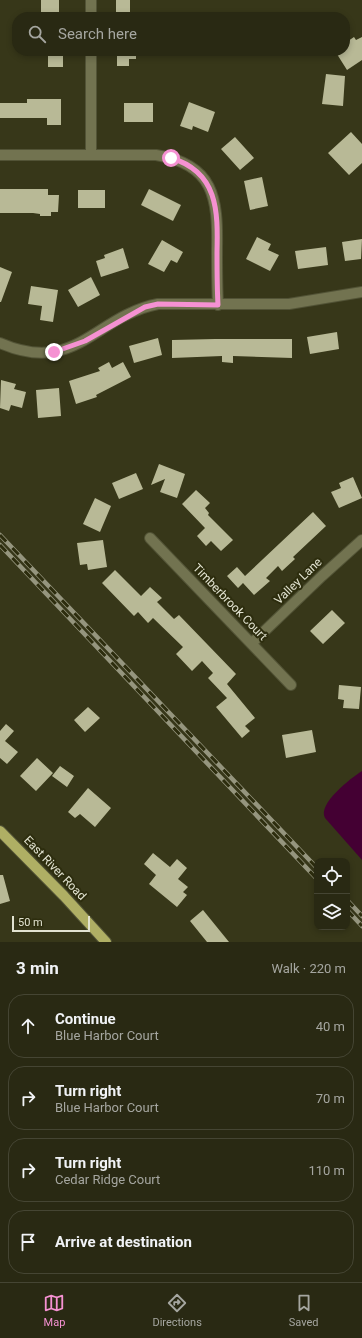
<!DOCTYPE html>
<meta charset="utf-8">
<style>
:root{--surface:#292913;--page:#31311c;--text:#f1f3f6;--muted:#a5a6a0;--line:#454533;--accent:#f591d2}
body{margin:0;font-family:Roboto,sans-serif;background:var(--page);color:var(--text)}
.controls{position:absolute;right:12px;bottom:12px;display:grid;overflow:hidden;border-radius:8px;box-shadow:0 2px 6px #0003}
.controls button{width:36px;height:36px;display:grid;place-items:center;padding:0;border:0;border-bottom:1px solid var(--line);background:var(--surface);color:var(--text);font:20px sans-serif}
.scale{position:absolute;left:12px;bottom:10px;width:78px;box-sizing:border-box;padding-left:4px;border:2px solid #e2e3d1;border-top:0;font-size:11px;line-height:14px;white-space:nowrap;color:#e2e3d1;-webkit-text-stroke:3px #2d2d0e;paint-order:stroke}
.stop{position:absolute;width:12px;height:12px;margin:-9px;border:3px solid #f591d2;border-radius:50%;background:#fff}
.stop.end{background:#f591d2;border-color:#fff;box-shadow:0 1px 4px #0008}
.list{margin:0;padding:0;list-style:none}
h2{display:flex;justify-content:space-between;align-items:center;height:52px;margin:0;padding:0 16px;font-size:17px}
h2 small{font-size:13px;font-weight:400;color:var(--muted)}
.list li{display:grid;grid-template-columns:26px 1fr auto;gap:12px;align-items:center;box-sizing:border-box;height:64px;margin:0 8px 8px;padding:0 8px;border:1px solid var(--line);border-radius:16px}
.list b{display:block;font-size:15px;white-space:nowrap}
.list p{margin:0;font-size:13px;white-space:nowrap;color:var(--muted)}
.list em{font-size:13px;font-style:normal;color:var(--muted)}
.icon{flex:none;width:22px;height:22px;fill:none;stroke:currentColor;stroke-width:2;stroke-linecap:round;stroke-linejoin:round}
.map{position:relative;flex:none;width:362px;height:942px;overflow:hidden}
.search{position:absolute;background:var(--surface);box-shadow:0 2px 6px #0003;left:12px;right:12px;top:12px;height:44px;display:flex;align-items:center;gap:10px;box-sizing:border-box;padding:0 14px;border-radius:16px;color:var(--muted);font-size:15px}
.sheet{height:340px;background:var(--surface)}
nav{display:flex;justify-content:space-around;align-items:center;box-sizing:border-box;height:56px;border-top:1px solid var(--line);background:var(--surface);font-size:11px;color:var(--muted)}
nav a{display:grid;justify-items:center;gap:2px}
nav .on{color:var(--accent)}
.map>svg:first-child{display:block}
.water{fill:#403}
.building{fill:#b8b996}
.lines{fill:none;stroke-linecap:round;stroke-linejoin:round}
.minor-casing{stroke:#525336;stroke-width:12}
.major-casing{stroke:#525336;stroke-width:12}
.minor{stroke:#727350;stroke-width:10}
.major{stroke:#afaf64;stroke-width:10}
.rail-casing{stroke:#95957e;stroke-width:4.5}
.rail{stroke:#2d2d0e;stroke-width:3;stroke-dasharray:9;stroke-linecap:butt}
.route{stroke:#f591d2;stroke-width:5}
.labels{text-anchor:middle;stroke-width:4;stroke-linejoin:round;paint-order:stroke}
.street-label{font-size:12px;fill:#e2e3d1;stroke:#2d2d0e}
</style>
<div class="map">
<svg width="362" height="942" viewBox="0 0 362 942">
<rect width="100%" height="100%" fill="#373719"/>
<path class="water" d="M 362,771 L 362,860 L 325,818 C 317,804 351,778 362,771 Z"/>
<path class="building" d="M 41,0 L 59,0 L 59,14 L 52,14 L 52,17 L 41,17 Z
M 116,0 L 130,0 L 130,17 L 116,17 Z
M 354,37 L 356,40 L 362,37 L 362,60 L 347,70 L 335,51 L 345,51 L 345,43 Z
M 48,51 L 63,51 L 63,67 L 48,67 Z
M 125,51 L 136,51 L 136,59 L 129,59 L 129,66 L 117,66 L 117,54 L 125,54 Z
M 326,74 L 345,76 L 343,106 L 322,104 Z
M 27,99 L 61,99 L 61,125 L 47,125 L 47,118 L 0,118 L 0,103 L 27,103 Z
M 189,102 L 215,112 L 208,132 L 193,126 L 192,130 L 180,126 Z
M 124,103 L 153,103 L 153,122 L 124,122 Z
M 351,132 L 362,144 L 362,163 L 349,175 L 328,153 Z
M 235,137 L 254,158 L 240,170 L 221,149 Z
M 262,177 L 268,206 L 250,210 L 244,181 Z
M 0,189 L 48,189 L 48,195 L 59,195 L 58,212 L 51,212 L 51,216 L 40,216 L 40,214 L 33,213 L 0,213 Z
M 149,189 L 181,205 L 173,221 L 141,205 Z
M 78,190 L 105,190 L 105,208 L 78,208 Z
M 257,237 L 271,244 L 268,250 L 279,255 L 270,271 L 246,259 Z
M 362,239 L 361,259 L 345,261 L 342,242 Z
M 162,240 L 183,252 L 177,263 L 171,260 L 164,272 L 148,264 Z
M 326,247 L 328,265 L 298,269 L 295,251 Z
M 123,248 L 129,268 L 101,277 L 96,261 L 105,258 L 104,255 Z
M 0,267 L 12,272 L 1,302 L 0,302 Z
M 91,277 L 100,295 L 78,307 L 68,290 Z
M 31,286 L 58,290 L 53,322 L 40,320 L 42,306 L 28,304 Z
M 337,332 L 339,349 L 310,354 L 307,337 Z
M 158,338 L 162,355 L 134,363 L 129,346 Z
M 215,339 L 292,339 L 292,358 L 233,356 L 233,363 L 222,362 L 222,356 L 172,358 L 172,340 Z
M 109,362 L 112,368 L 123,362 L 131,377 L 96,395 L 97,397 L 76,404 L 69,381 L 100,371 L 98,368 Z
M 1,380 L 16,384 L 14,389 L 26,392 L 22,408 L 11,405 L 9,411 L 0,408 Z
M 59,388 L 61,416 L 38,418 L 36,390 Z
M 159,464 L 185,474 L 177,498 L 160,492 L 165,479 L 151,485 Z
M 136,473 L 143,489 L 119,499 L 112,483 Z
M 353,477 L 362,498 L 339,508 L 331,492 L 341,488 L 339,483 Z
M 196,490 L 210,503 L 205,508 L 209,513 L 208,515 L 233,540 L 221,551 L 211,541 L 206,546 L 197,536 L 205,528 L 182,504 Z
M 95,498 L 111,506 L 100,532 L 83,524 Z
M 313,512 L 326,526 L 293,557 L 295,559 L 282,571 L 278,566 L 266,578 L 270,581 L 254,595 L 243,583 L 238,588 L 227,576 L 237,567 L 245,576 Z
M 103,540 L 107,567 L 88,570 L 87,564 L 80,565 L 77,543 Z
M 115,570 L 141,596 L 150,587 L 162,598 L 157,602 L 174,619 L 179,615 L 236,674 L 227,684 L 255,718 L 245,726 L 250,731 L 242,738 L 216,707 L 227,698 L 208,678 L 213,673 L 202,661 L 192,671 L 176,654 L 183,647 L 153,618 L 148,623 L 138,612 L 134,616 L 102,583 Z
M 332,610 L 345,623 L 323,644 L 310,631 Z
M 339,685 L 361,687 L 359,709 L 343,708 L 344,700 L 338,699 Z
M 88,707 L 100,718 L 85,732 L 74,720 Z
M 6,724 L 14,731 L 5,741 L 18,752 L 7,764 L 0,758 L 0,731 Z
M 312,730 L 316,752 L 286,758 L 282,735 Z
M 37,758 L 53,773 L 36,791 L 20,776 Z
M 60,766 L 74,776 L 67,787 L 52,776 Z
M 88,788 L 111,808 L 95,827 L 80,814 L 75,818 L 68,812 Z
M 153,853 L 170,867 L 177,859 L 187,868 L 178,879 L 188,887 L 183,892 L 187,895 L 177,907 L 149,884 L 156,875 L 144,864 Z
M 0,875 L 3,875 L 10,901 L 0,904 Z
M 203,910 L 229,942 L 207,942 L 190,921 Z"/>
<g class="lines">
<g class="minor-casing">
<path id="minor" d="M 91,17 L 91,0
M 91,51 L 91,155
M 0,155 L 156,155 C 214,164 218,198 217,249 C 217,268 217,286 218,305
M 0,343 C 76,376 95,316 158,304 L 289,304 L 362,292
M 150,538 L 291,685
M 252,643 L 322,576 L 362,540"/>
</g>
<g class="major-casing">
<path id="major" d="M 0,831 L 64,896 L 106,942"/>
</g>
<use href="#minor" class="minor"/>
<use href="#major" class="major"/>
<g class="rail-casing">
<path id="rail" d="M 0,535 L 317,868
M 0,545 L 317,879
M 347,900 L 362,916
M 347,910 L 362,926"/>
</g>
<use href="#rail" class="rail"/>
</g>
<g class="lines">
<path class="route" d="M 54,352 L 85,341 L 145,307 L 158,304 L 218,305 C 217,287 217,270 217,252 C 218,211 218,172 171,158"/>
</g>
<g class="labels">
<g class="street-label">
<text transform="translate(298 581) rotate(-44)" y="4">Valley Lane</text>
<text transform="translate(230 602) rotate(46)" y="4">Timberbrook Court</text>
<text transform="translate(55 868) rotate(46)" y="4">East River Road</text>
</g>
</g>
</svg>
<div class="controls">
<button><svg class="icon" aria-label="locate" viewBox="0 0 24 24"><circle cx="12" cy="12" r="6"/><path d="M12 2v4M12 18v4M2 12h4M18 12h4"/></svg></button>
<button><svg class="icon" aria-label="layers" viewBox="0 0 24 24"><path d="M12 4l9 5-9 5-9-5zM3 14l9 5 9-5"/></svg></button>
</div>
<div class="scale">50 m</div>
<div class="stop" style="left:171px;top:158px"></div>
<div class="stop end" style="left:54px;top:352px"></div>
<div class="search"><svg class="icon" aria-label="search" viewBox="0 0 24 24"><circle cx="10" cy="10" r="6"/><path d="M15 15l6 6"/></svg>Search here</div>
</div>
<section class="sheet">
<h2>3 min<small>Walk · 220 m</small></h2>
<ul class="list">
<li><svg class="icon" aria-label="ahead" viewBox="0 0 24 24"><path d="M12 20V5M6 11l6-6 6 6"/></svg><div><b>Continue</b><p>Blue Harbor Court</p></div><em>40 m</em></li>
<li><svg class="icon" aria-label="right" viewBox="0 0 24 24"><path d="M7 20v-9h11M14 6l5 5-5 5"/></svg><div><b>Turn right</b><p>Blue Harbor Court</p></div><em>70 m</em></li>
<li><svg class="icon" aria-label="right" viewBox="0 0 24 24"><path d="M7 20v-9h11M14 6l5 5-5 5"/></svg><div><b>Turn right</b><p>Cedar Ridge Court</p></div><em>110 m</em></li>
<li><svg class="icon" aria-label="arrive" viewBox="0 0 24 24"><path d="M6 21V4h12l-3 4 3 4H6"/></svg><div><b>Arrive at destination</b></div></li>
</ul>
</section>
<nav>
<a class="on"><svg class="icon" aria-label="map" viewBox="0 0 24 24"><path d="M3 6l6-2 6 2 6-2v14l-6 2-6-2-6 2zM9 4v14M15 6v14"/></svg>Map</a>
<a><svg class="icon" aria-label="directions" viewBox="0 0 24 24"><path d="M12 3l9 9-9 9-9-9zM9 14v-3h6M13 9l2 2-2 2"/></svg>Directions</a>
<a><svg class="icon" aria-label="saved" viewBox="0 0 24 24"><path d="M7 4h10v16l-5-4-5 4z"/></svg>Saved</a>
</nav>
